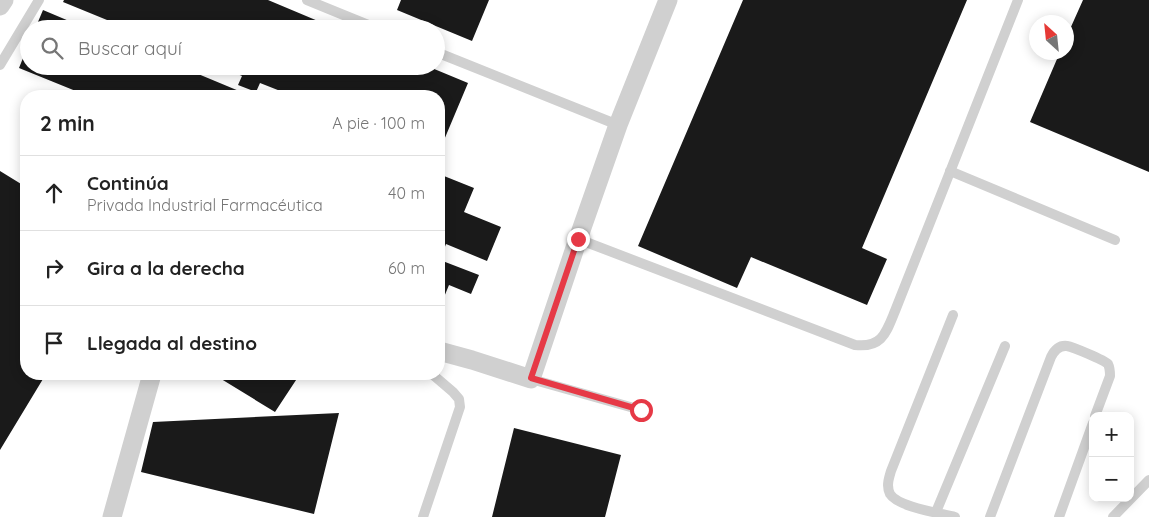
<!DOCTYPE html>
<html lang="es">
<meta charset="utf-8">
<style>
:root{--surface:#fff;--page:#f2f2f2;--text:#222;--muted:#767676;--line:#e0e0e0}
body{margin:0;font-family:Quicksand,sans-serif;background:var(--page);color:var(--text)}
.controls{position:absolute;right:15px;bottom:15px;display:grid;overflow:hidden;border-radius:10px;box-shadow:0 2px 12px #0003}
.controls button{width:45px;height:45px;display:grid;place-items:center;padding:0;border:0;border-bottom:1px solid var(--line);background:var(--surface);color:var(--text);font:25px sans-serif}
.compass{position:absolute;left:1029px;top:15px;width:45px;height:45px;border-radius:50%;background:var(--surface);box-shadow:0 2px 12px #0003;rotate:333deg}
.stop{position:absolute;width:15px;height:15px;margin:-11px;border:4px solid #e63946;border-radius:50%;background:#fff}
.stop.end{background:#e63946;border-color:#fff;box-shadow:0 1px 5px #0008}
.list{margin:0;padding:0;list-style:none}
h2{display:flex;justify-content:space-between;align-items:center;height:65px;margin:0;padding:0 20px;font-size:21px}
h2 small{font-size:16px;font-weight:400;color:var(--muted)}
.list li{display:grid;grid-template-columns:32px 1fr auto;gap:15px;align-items:center;box-sizing:border-box;height:75px;padding:0 20px;border-top:1px solid var(--line)}
.list b{display:block;font-size:19px;white-space:nowrap}
.list p{margin:0;font-size:16px;white-space:nowrap;color:var(--muted)}
.list em{font-size:16px;font-style:normal;color:var(--muted)}
.icon{flex:none;width:28px;height:28px;fill:none;stroke:currentColor;stroke-width:2;stroke-linecap:round;stroke-linejoin:round}
.map{position:relative;flex:none;width:1149px;height:517px;overflow:hidden}
.search{position:absolute;background:var(--surface);box-shadow:0 2px 12px #0003;left:20px;top:20px;width:425px;height:55px;display:flex;align-items:center;gap:12px;box-sizing:border-box;padding:0 18px;border-radius:28px;color:var(--muted);font-size:19px}
.panel{position:absolute;background:var(--surface);box-shadow:0 2px 12px #0003;left:20px;top:90px;width:425px;height:290px;border-radius:20px}
.map>svg:first-child{display:block}
.building{fill:#1a1a1a}
.lines{fill:none;stroke-linecap:round;stroke-linejoin:round}
.service{stroke:#d0d0d0;stroke-width:10}
.minor{stroke:#d0d0d0;stroke-width:19}
.route{stroke:#e63946;stroke-width:6}
</style>
<div class="map">
<svg width="1149" height="517" viewBox="0 0 1149 517">
<rect width="100%" height="100%" fill="#fff"/>
<path class="building" d="M 64,0 L 268,0 L 337,29 L 129,29 L 63,2 Z
M 401,0 L 489,0 L 472,41 L 397,10 Z
M 743,0 L 967,0 L 862,248 L 887,259 L 867,305 L 751,257 L 737,288 L 638,246 Z
M 1083,0 L 1149,0 L 1149,172 L 1030,122 L 1060,52 L 1066,52 L 1066,38 Z
M 43,10 L 88,29 L 35,29 Z
M 29,43 L 29,66 L 179,66 L 251,96 L 88,96 L 19,68 Z
M 219,66 L 427,66 L 468,83 L 439,152 L 439,96 L 293,96 L 260,83 L 256,92 L 238,85 L 242,76 Z
M 0,171 L 26,187 L 26,374 L 46,374 L 0,450 Z
M 439,174 L 474,188 L 464,212 L 501,227 L 487,261 L 446,244 L 440,260 L 479,275 L 471,294 L 449,285 L 442,302 L 439,301 Z
M 213,374 L 300,374 L 275,412 Z
M 339,413 L 314,514 L 141,472 L 153,422 Z
M 514,428 L 621,455 L 605,517 L 492,517 Z"/>
<g class="lines">
<path class="service" d="M 307,0 L 378,29
M 436,52 L 618,125
M 0,65 L 39,0
M 950,171 L 1115,240
M 578,239 L 855,345 C 882,348 886,333 895,311 L 1018,0
M 953,315 L 891,471 C 889,478 886,486 890,494 C 898,507 940,513 955,517
M 531,379 L 641,410
M 936,512 L 1005,346
M 423,517 L 460,407 L 459,399 L 453,392 L 432,374
M 990,517 L 1051,357 C 1054,351 1059,345 1067,346 C 1073,347 1104,360 1108,364 C 1110,368 1110,372 1110,376 L 1095,416
M 1059,517 L 1093,423
M 1113,517 L 1149,480"/>
<path class="minor" d="M 0,6 L 4,0
M 439,351 L 472,360 L 531,379 L 578,239 L 618,125 L 668,0
M 112,517 L 152,374"/>
</g>
<g class="lines">
<path class="route" d="M 578,239 L 531,378 L 641,410"/>
</g>
</svg>
<div class="controls">
<button>+</button>
<button>−</button>
</div>
<svg class="compass" viewBox="-18 -18 36 36"><path d="M0-13l5 13h-10z" fill="#e53935"/><path d="M0 13l5-13h-10z" fill="#767676"/></svg>
<div class="stop" style="left:641px;top:410px"></div>
<div class="stop end" style="left:578px;top:239px"></div>
<div class="search"><svg class="icon" aria-label="search" viewBox="0 0 24 24"><circle cx="10" cy="10" r="6"/><path d="M15 15l6 6"/></svg>Buscar aquí</div>
<section class="panel">
<h2>2 min<small>A pie · 100 m</small></h2>
<ul class="list">
<li><svg class="icon" aria-label="ahead" viewBox="0 0 24 24"><path d="M12 20V5M6 11l6-6 6 6"/></svg><div><b>Continúa</b><p>Privada Industrial Farmacéutica</p></div><em>40 m</em></li>
<li><svg class="icon" aria-label="right" viewBox="0 0 24 24"><path d="M7 20v-9h11M14 6l5 5-5 5"/></svg><div><b>Gira a la derecha</b></div><em>60 m</em></li>
<li><svg class="icon" aria-label="arrive" viewBox="0 0 24 24"><path d="M6 21V4h12l-3 4 3 4H6"/></svg><div><b>Llegada al destino</b></div></li>
</ul>
</section>
</div>
